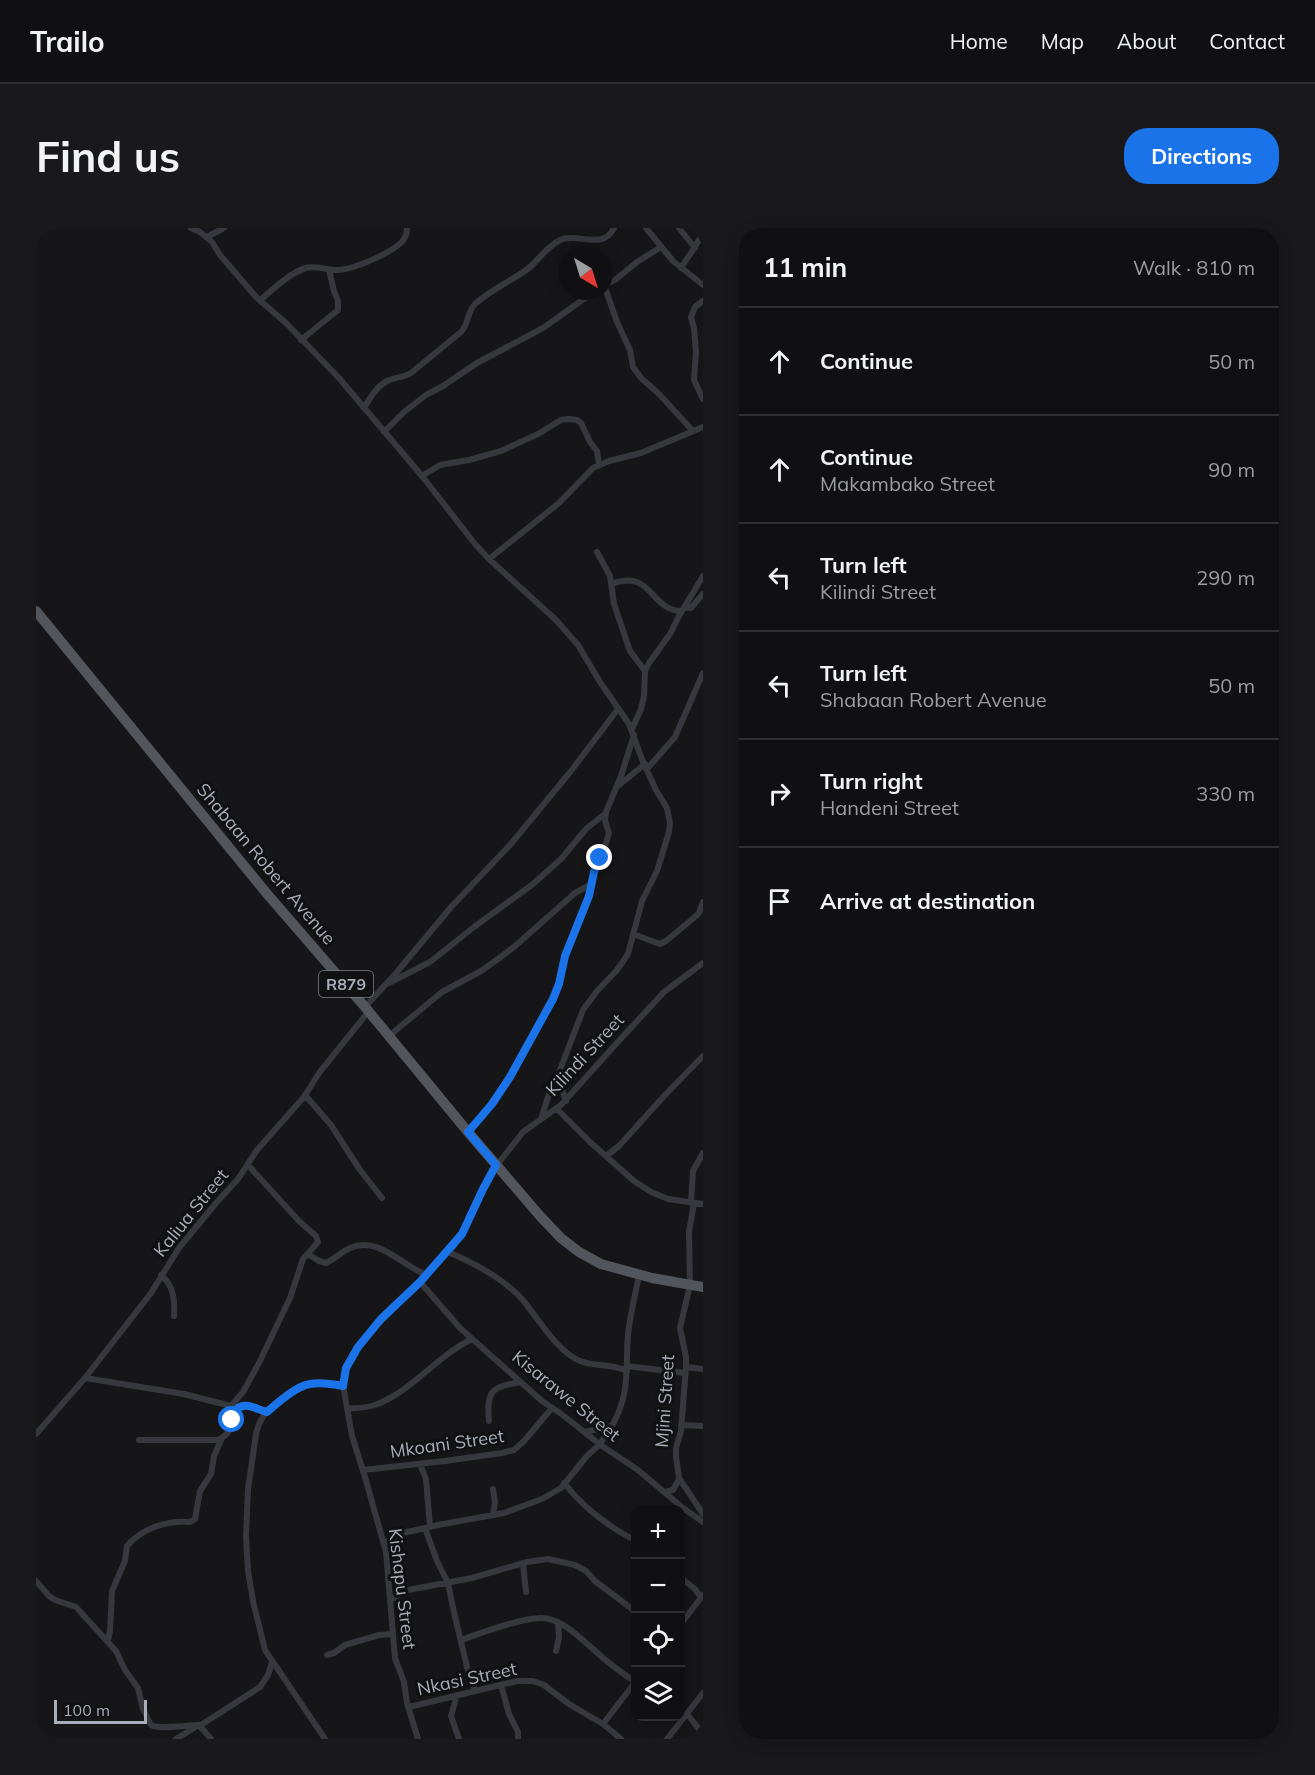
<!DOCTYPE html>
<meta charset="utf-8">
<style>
:root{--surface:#101012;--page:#19191b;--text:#f1f3f6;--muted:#9c9d9f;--line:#303032;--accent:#1a73e8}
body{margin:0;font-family:Mulish,sans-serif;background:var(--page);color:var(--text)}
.controls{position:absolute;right:18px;bottom:18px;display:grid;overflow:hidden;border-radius:12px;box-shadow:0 3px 15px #0003}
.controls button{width:54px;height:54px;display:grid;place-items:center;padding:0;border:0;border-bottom:2px solid var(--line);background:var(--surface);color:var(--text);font:30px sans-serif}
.compass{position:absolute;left:523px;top:18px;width:54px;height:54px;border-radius:50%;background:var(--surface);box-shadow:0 3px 15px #0003;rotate:142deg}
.scale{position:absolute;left:18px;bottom:15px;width:93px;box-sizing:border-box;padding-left:6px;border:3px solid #a8adb8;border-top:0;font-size:16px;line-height:21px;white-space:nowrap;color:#a8adb8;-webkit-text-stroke:4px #111113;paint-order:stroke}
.stop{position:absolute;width:18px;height:18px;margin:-14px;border:4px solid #1a73e8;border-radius:50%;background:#fff}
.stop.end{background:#1a73e8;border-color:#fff;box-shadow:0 2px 6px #0008}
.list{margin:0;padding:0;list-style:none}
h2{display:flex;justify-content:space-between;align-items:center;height:78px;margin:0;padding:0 24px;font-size:26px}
h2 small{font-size:20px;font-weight:400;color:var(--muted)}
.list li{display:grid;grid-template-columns:39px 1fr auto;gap:18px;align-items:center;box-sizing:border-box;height:108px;padding:0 24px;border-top:2px solid var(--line)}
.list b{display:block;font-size:22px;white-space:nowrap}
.list p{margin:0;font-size:20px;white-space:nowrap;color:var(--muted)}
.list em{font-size:20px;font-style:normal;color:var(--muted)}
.icon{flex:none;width:33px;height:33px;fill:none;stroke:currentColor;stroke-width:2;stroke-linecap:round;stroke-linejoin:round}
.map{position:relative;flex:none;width:667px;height:1511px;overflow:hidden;border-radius:24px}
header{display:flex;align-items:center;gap:36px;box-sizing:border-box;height:84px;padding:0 30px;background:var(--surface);border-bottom:2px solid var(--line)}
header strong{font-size:28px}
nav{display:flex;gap:33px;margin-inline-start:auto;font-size:21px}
.intro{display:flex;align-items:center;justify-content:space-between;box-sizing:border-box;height:144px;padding:0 36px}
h1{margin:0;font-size:42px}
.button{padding:15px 27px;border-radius:24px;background:var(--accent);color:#fff;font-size:21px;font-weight:700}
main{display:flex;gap:36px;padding:0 36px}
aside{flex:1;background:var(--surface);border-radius:24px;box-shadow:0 3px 15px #0003}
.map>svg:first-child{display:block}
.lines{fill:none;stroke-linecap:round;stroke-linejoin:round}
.minor{stroke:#37383d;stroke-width:6}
.primary{stroke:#53555c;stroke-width:10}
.route{stroke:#1a73e8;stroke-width:8}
.labels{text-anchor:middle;stroke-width:6;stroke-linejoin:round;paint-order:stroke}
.shield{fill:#111113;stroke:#7b7e86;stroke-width:1.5}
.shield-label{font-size:16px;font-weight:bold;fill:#a8adb8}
.street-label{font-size:18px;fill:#a8adb8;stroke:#111113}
</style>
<header>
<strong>Trailo</strong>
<nav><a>Home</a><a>Map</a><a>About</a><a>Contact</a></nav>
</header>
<div class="intro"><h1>Find us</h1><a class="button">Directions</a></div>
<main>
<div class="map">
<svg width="667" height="1511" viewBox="0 0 667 1511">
<rect width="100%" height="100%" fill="#161618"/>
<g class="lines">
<path class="minor" d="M 155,0 L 164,4 L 176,14 L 184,27 L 221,70 L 250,95 L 303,150 L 386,248 L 439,316 L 453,331 L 520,392 L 542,417 L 564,454 L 593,496 L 607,534 L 620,562 L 631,580 L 634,595 L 633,604 L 621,643 L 606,673 L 592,726 L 581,742 L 561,763 L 547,782 L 524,842 L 513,866 L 505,891
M 610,0 L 637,33 L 667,57
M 643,0 L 659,20
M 171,9 L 188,0
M 645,40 C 654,25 663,17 667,0
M 568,57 L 581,94 L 594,122 L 597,139 L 605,150 L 623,166 L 657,203
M 568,57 L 579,52 L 601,34 L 625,19
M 224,72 C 238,61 253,45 270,40 C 281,37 292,43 303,42 C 318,41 363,23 369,9 C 371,6 371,3 371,0
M 667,73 L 659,79 L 655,89 L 658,100 L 660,124 L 658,152 L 667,171
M 265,112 L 302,82 L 302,73 L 298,63 L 293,42
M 328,180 C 334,170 340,159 351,153 C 359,149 367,150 375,145 L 425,104 C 433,96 431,84 439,76 C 455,61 476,53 493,40 C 503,31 511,19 524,12 C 541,4 567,23 578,0
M 348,204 L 368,184 L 390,167 L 407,158 L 441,135 L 507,100 L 559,63
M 386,248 L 404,237 L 433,232 L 465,223 L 502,206 L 525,192 L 533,191 L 541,192 L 545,195 L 554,214 L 561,223 L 563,236
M 561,324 L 574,348 L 578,376 L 594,423 L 609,443
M 453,331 L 523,275 L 557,240 L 573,233 L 605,225 L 667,199
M 576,356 C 616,340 614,383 646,383
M 648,379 L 655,380 L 667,366
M 596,501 L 605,481 L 608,468 L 609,443 L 613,435 L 634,406 L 643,388 L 667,348
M 611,541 L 639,509 L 667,445
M 583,557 L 609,536
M 597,706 L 624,716 L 630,713 L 660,688 L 663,685 L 667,674
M 353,755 L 394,734 L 438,699 L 497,656 L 525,631 L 550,601 L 570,585
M 329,779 L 361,744 L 416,678 L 474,617 L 535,543 L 582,481
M 353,808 L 406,764 L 445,743 L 462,731 L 478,719 L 539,665 L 556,656
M 520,851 L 526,861 L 530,873
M 269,867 L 295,897 L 324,942 L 346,970
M 521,881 L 554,914 L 598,953 L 615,964 L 632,971 L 667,976
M 432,904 L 456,876 L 474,849 L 521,763 L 529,728 L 553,668 L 558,644 L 570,615 L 573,605 L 569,593 L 570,584 L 585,548 L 598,507
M 570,928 L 583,918 L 629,867 L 667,828
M 655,975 L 657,943 L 667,925
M 658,975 L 653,1004 L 654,1057 L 644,1100 L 650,1129 L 650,1139 L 645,1203 L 640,1220 L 640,1228 L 643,1250 L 667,1286
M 412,1024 C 438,1035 466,1049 486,1071 C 502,1090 516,1116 538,1130 C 554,1140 574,1134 591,1143
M 272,1026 L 283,1033 L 290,1035 C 299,1031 305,1024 314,1020 C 342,1007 366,1038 391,1047
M 125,1047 C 138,1058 139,1072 138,1088
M 384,1054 L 424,1100 L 506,1173 L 524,1185 L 566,1218 L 602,1242 L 647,1280 L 667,1294
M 591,1138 L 648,1145
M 650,1139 L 667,1141
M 49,1150 L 148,1166 L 199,1179 L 213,1178 L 231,1184
M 195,1178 L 207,1164 L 224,1133 L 254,1070 L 267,1031 L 282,1014 L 280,1008 L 263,993 L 212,937
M 311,1181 C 320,1180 329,1180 339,1177 C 375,1164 401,1128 436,1111
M 453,1193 C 450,1162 456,1159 485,1154
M 645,1197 L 667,1198
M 549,1204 L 576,1198 C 595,1163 589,1144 592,1107 C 594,1087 599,1067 603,1048
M 0,1206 L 49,1150 L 115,1065 L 143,1020 L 180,975 L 202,951 L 221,922 L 268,869 L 283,845 L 333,783
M 103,1212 L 181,1212 C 201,1205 191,1187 206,1178
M 384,1236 L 390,1251 L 394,1298
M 327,1242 L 409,1233 L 466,1225 L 478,1222 L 488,1213 L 516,1180
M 528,1255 C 547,1279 573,1299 600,1313
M 457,1261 L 459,1274 L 457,1287
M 629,1264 L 637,1262 L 643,1251
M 389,1300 L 401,1333 L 412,1355 L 417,1380 L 431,1439 L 439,1462
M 348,1315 L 367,1305 L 402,1297 L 468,1285 L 506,1271 L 525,1260 L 551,1228 L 563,1217 L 576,1198
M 487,1335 L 490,1364
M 644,1349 L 659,1361 L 665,1370
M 0,1353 L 13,1368 L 19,1372 L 40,1379 L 80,1423 L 89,1442 L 102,1460 L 107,1481 L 115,1497 C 123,1502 151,1497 163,1497
M 354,1372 L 372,1362 L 436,1350 L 491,1334 L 512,1331 L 539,1337 L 550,1343 L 559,1353 L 600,1384
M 644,1397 L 667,1367
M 72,1412 L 74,1403 L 76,1363 L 89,1333 L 91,1318 C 106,1300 132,1292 154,1294 L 159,1291 L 164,1263 L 175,1246 L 178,1228 L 186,1210
M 425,1412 C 445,1405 485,1390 505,1390 C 528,1390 549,1415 566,1429 C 576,1438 588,1446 599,1454
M 520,1423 L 523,1410 L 522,1394
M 291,1427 L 298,1425 L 309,1417 L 343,1407 L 357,1406
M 465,1457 L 473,1486 L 482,1504 L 482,1511
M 421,1467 L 415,1488 L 423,1511
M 373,1479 L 481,1453 L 497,1453 L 508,1457 L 533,1476 L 567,1496 L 585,1511
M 651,1486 L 667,1506
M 567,1496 L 600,1453
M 165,1497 L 224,1459 L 232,1447 L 236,1434
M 140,1511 L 163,1497 L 175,1511
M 289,1511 L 229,1422 L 217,1373 L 212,1343 L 210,1308 L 212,1261 L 220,1206 L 223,1196 L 229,1185 L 244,1172 L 265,1158 L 280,1155 L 307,1157
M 382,1511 L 371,1475 L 368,1454 L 359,1430 L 350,1324 L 329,1249 L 316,1208 L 307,1157 L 310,1140 L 322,1119 L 334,1104 L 384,1054 L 417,1019 L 426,1006 L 447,961 L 461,937 L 487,904 L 525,877 L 579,817 L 628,764 L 667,735
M 631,1511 L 667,1465"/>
<path class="primary" d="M 0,383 L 232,667 L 329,779 L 432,904 L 504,988 L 525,1010 L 543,1024 L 565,1036 L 616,1050 L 667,1059"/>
</g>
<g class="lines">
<path class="route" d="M 196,1192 C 198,1189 198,1185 200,1182 C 208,1172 222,1182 231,1184 C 241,1175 260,1158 274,1156 C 284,1154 297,1156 307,1158 L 310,1140 L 322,1119 L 345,1091 L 384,1054 L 426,1006 L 447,961 L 460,937 L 432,904 L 456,876 L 474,849 L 517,771 L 523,756 L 529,728 L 553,668 L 558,644 L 564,630"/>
</g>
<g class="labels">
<rect class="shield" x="283" y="743" width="54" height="26" rx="4.5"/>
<g class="shield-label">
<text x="310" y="762">R879</text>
</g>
<g class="street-label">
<text transform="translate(230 636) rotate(50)" y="6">Shabaan Robert Avenue</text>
<text transform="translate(549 827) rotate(-47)" y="6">Kilindi Street</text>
<text transform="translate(155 985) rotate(-51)" y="6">Kaliua Street</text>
<text transform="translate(530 1168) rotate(39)" y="6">Kisarawe Street</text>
<text transform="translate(629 1173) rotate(-86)" y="6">Mjini Street</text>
<text transform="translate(411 1216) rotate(-8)" y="6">Mkoani Street</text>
<text transform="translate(366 1361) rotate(83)" y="6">Kishapu Street</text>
<text transform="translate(431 1451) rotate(-12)" y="6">Nkasi Street</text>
</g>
</g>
</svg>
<div class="controls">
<button>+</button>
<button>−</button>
<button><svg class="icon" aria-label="locate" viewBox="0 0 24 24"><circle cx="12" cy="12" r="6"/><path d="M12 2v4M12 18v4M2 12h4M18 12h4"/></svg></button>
<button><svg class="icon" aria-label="layers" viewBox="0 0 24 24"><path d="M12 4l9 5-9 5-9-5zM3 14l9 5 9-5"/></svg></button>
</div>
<svg class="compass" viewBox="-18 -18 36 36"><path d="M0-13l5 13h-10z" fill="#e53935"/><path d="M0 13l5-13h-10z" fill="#9c9d9f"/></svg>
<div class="scale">100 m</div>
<div class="stop" style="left:196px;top:1192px"></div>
<div class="stop end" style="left:564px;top:630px"></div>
</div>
<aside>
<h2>11 min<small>Walk · 810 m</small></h2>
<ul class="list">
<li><svg class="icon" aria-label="ahead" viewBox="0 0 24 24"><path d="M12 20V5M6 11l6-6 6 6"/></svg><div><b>Continue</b></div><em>50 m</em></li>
<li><svg class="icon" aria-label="ahead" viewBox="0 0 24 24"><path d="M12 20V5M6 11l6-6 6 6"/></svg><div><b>Continue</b><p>Makambako Street</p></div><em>90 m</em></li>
<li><svg class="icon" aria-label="left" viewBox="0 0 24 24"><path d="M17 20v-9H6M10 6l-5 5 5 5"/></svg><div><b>Turn left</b><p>Kilindi Street</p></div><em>290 m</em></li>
<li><svg class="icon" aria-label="left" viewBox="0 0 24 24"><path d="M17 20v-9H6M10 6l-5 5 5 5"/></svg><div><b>Turn left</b><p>Shabaan Robert Avenue</p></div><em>50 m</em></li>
<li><svg class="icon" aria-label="right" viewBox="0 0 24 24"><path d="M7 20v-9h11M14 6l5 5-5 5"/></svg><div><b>Turn right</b><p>Handeni Street</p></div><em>330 m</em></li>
<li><svg class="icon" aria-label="arrive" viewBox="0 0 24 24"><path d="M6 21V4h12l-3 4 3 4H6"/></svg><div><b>Arrive at destination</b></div></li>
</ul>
</aside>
</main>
